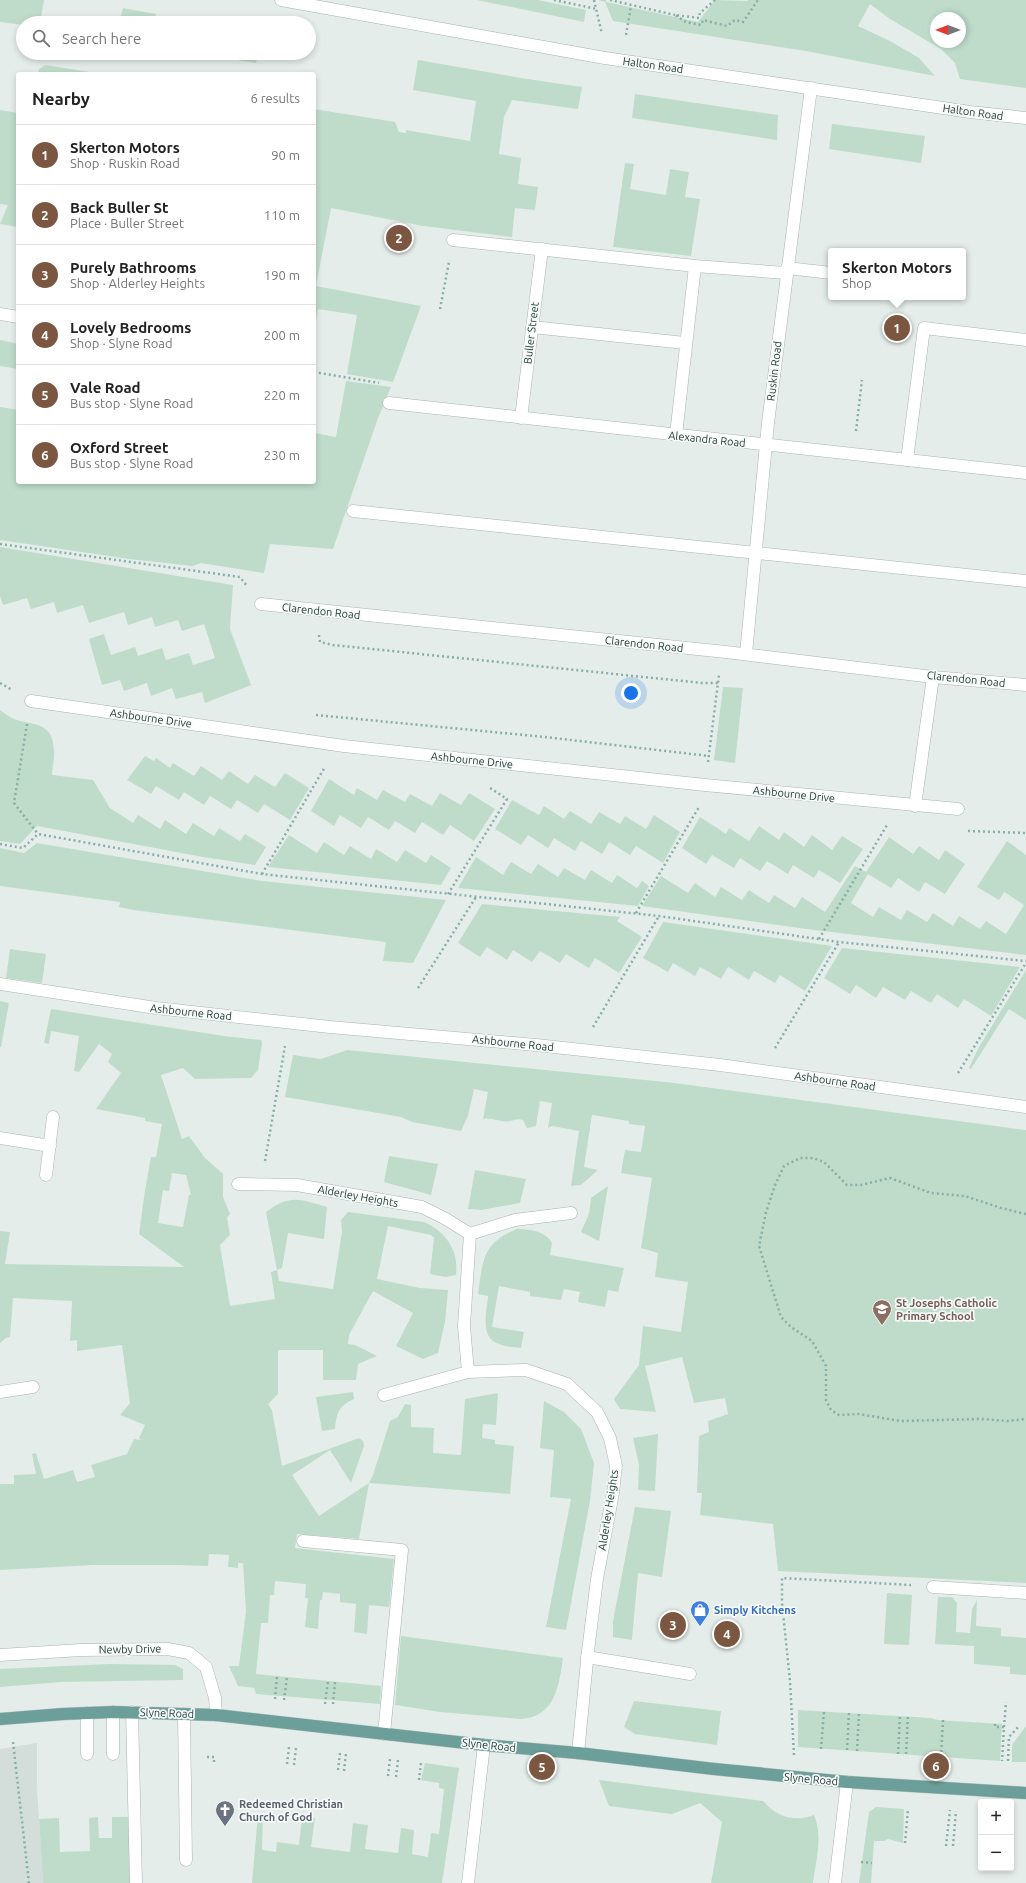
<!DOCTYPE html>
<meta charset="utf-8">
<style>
:root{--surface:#fff;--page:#f2f2f2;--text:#222;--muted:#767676;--line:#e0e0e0;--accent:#7b5741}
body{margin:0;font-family:Ubuntu,sans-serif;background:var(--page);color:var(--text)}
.controls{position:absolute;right:12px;bottom:12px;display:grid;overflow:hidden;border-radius:4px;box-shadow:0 2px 6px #0003}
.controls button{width:36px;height:36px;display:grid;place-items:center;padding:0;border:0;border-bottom:1px solid var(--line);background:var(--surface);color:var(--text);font:20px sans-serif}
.compass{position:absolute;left:930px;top:12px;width:36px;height:36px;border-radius:50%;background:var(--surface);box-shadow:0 2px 6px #0003;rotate:270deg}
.you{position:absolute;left:631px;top:693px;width:14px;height:14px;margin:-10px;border:3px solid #fff;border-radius:50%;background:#1a73e8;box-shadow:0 0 0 6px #1a73e833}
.badge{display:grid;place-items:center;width:26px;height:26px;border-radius:50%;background:var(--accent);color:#fff;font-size:13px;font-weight:700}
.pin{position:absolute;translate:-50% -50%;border:2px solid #fff;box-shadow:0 1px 4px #0006}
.popup{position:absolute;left:828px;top:248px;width:138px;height:52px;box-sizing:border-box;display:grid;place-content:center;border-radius:4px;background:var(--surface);filter:drop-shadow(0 1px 3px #0005);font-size:13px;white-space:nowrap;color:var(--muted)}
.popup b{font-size:15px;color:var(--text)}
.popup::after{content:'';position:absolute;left:50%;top:100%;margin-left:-8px;border:8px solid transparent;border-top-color:var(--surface)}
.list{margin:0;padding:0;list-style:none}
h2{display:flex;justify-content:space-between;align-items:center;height:52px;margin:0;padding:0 16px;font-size:17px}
h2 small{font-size:13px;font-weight:400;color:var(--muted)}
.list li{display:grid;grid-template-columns:26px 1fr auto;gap:12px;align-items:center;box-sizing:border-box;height:60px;padding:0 16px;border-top:1px solid var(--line)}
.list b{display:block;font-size:15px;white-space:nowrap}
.list p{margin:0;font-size:13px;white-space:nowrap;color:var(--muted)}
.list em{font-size:13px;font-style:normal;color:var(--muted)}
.icon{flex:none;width:22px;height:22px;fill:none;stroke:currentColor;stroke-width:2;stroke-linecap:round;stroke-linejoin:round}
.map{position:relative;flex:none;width:1026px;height:1883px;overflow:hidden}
.search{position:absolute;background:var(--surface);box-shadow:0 2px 6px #0003;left:16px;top:16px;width:300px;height:44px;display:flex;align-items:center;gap:10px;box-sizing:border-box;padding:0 14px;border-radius:22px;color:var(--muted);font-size:15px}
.panel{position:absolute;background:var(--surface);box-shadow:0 2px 6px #0003;left:16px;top:72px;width:300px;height:412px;border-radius:4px}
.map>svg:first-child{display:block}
.built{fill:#d3ddd9}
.green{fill:#bfdccb;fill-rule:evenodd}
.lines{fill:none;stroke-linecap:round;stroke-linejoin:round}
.lane-casing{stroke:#a8b5b2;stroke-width:13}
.street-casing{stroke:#a8b5b2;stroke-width:13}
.secondary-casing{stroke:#a1b5b0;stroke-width:13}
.primary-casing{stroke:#c2c9c8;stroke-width:13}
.path{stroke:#87aea7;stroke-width:2.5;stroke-dasharray:2 3;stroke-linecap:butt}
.lane{stroke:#fff;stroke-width:12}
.street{stroke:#fff;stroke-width:12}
.secondary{stroke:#fff;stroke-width:12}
.primary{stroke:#6c9f99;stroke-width:12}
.labels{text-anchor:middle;stroke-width:3.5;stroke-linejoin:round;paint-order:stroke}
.street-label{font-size:11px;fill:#253e3a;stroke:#f5f9f8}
.education-label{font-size:11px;font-weight:bold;fill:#785e54;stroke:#f5f9f8;text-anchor:start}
.shop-label{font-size:11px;font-weight:bold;fill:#366cbe;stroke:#f5f9f8;text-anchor:start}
.worship-label{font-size:11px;font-weight:bold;fill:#5b616d;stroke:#f5f9f8;text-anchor:start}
</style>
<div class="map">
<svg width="1026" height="1883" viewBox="0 0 1026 1883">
<rect width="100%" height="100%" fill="#e5edea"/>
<path class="built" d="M 37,1743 L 37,1789 L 43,1883 L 0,1883 L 0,1749 Z"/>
<path class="green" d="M 0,0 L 44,0 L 40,23 L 23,23 L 23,25 L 0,22 Z
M 477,0 L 538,0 L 586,10 L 584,22 Z
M 598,0 L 606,0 L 606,2 L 698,22 L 715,0 L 747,1 L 748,0 L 1026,0 L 1026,88 L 960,79 L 955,63 L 941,49 L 890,19 L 870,4 L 858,26 L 890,41 L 919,58 L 935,76 L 806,51 L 613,21 L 605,2 ZM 936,18 L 960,18 L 960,42 L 936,42 Z
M 123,8 L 156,14 L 154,23 L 119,23 Z
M 193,53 L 258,53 L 256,63 Z
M 418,60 L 521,78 L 582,87 L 578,109 L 512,100 L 504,117 L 499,154 L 521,158 L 518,184 L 538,187 L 535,210 L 515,208 L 512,237 L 423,226 L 331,208 L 316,286 L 421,306 L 393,382 L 347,374 L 357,315 L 318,309 L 314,332 L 314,109 L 395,122 L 399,132 L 406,133 L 406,130 L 470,141 L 476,101 L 413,90 Z
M 46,65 L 102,74 L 38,74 L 39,69 Z
M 635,94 L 778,115 L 777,140 L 632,118 Z
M 0,110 L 18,113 L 18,227 L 0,224 L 8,205 L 0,204 Z
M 832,124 L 925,136 L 921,163 L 829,149 Z
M 625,163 L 634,164 L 630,189 L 666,195 L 670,169 L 689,172 L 685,197 L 700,199 L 691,256 L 613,247 Z
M 0,340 L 18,344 L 18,369 L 0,366 Z
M 346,381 L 391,387 L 378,418 L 333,549 L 270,544 L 264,573 L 201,563 L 193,566 L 129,559 L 0,540 L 0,407 L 18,410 L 18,482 L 314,482 L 314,433 L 336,437 Z
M 0,547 L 233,585 L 230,629 L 251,685 L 205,703 L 202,692 L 176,699 L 172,688 L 151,696 L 147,683 L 124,691 L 120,680 L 102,685 L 89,639 L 104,634 L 111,655 L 135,647 L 138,656 L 162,648 L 166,660 L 189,653 L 193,665 L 215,658 L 204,624 L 182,631 L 178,620 L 155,627 L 152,617 L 128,625 L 124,612 L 89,623 L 83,605 L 57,613 L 54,602 L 31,609 L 27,598 L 3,605 L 0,596 Z
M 723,687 L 743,688 L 735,763 L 714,760 Z
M 0,710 C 3,712 6,715 10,717 C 27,727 53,717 54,751 C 55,759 52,767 52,775 L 93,780 L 110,808 L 133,823 L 138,815 L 160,829 L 165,820 L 186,834 L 193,823 L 214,836 L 219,828 L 240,841 L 245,834 L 266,847 L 255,865 L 203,857 L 37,826 L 20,844 L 0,841 Z
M 145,756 L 154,761 L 156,758 L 170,768 L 173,763 L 194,776 L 201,766 L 222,780 L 229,771 L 248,784 L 255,775 L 275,787 L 285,773 L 309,788 L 290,820 L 264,804 L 258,813 L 237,800 L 231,809 L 210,796 L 204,805 L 184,792 L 179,800 L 156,786 L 151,794 L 127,780 Z
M 329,779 L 354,795 L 357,788 L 377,800 L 383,790 L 405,802 L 410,794 L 432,806 L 440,793 L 461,805 L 469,793 L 495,809 L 474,841 L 450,825 L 443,835 L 422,822 L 415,833 L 395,821 L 389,830 L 368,817 L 361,828 L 340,815 L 334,826 L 311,811 Z
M 512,800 L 539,815 L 544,806 L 564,819 L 570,811 L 591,824 L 599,812 L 620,824 L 625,816 L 646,829 L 654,815 L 680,832 L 663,863 L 636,846 L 630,855 L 609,842 L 602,854 L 581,841 L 575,851 L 554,838 L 548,848 L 528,835 L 521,845 L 495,829 Z
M 700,817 L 726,834 L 729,828 L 749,841 L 759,826 L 779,840 L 784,832 L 804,847 L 812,835 L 832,850 L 842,836 L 863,849 L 840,883 L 819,870 L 814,878 L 793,865 L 788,874 L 767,861 L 760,871 L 740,858 L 734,868 L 712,855 L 706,864 L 682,848 Z
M 289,835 L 317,853 L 324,842 L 344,855 L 350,846 L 371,859 L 376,849 L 397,862 L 405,850 L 426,863 L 431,855 L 451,868 L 441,885 L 268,867 Z
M 889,837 L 913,854 L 919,846 L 939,860 L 945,850 L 965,864 L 945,894 L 925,882 L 919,892 L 898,878 L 891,888 L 868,874 L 851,903 L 873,917 L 879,907 L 901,920 L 907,910 L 927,922 L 933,913 L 953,926 L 959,916 L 980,929 L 986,921 L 1006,934 L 1024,905 L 1004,892 L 999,900 L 977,887 L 1007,841 L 1026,855 L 1026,955 L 814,930 L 642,906 L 661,876 L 688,893 L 695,883 L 715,897 L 721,887 L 742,900 L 749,890 L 769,903 L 774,895 L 795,908 L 802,897 L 825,912 L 855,866 L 866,872 Z
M 37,843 L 262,881 L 446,900 L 413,963 L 383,961 L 386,942 L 133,910 L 119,907 L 120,902 L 0,886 L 0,848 L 24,853 Z
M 476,857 L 503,875 L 511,862 L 531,874 L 538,864 L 558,877 L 564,868 L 585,880 L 591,870 L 612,883 L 617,875 L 637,888 L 642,881 L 649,886 L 638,906 L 458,888 Z
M 482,904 L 620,917 L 617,921 L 642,937 L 619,973 L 595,958 L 589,968 L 566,954 L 560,963 L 540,951 L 532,962 L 513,950 L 507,960 L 487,947 L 480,957 L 458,943 Z
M 663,922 L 832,946 L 805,991 L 780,975 L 775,983 L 754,971 L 749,980 L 728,967 L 721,979 L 700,967 L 695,976 L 673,963 L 668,972 L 643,958 Z
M 842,948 L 1020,967 L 991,1016 L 964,999 L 958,1008 L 937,994 L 931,1003 L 911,991 L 905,1000 L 883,987 L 876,998 L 856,985 L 850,994 L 824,978 Z
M 10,949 L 46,954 L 42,983 L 6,978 Z
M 1026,970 L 1026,1020 L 1009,1009 L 971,1069 L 969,1068 L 979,1047 Z
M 0,1001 L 9,1003 L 1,1047 L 0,1047 Z
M 51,1009 L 224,1036 L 261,1040 L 262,1043 L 258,1070 L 251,1078 L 195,1079 L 183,1068 L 161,1075 L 182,1139 L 189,1136 L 205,1158 L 223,1174 L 223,1197 L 230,1214 L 227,1218 L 230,1235 L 220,1245 L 230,1306 L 275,1299 L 271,1272 L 277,1270 L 266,1212 C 290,1194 300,1199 327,1207 L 324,1239 L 288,1233 L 282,1268 L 277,1270 L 279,1281 L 333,1289 L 342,1232 L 341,1220 L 348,1212 L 424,1222 C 446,1232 459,1250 456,1275 L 446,1277 L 430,1274 L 434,1238 L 431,1235 L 388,1226 L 377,1279 L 420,1288 L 448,1290 L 445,1322 L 438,1353 L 423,1359 L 396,1346 L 413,1313 L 373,1291 L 349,1335 L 348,1344 L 355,1345 L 377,1356 L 358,1364 L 356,1380 L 323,1380 L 323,1350 L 278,1350 L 278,1394 L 268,1404 L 272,1410 L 282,1466 L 359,1438 L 363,1441 L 364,1446 L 351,1483 L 330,1450 L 292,1475 L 319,1516 L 369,1483 L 373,1475 L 390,1421 L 398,1417 L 405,1404 L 411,1405 L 411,1427 L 434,1428 L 433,1453 L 461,1455 L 465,1399 L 498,1393 L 496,1425 L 483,1424 L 482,1438 L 495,1440 L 495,1444 L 514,1446 L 510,1494 L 369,1483 L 359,1539 L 297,1534 L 295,1548 L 394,1559 L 389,1607 L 369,1605 L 367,1634 L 354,1632 L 356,1604 L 340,1602 L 340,1594 L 323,1592 L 322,1600 L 320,1600 L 318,1629 L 305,1627 L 308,1598 L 305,1598 L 306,1584 L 275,1581 L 274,1595 L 270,1595 L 268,1623 L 261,1623 L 256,1674 L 381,1686 L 380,1704 L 256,1694 L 254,1688 L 238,1686 L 229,1666 L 239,1666 L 246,1611 L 243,1563 L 238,1563 L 238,1568 L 228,1567 L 229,1555 L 209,1554 L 208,1566 L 175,1565 L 93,1565 L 0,1570 L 0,1484 L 14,1484 L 14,1475 L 36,1474 L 32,1454 L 36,1453 L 44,1479 L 73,1470 L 77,1482 L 95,1477 L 91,1465 L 127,1454 L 134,1439 L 141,1440 L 139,1438 L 145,1425 L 120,1415 L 130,1403 L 122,1345 L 77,1351 L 77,1340 L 70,1341 L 72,1301 L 13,1298 L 10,1337 L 6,1338 L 0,1343 L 0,1231 L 10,1232 L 5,1264 L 184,1267 L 139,1234 L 145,1190 L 151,1157 L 156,1157 L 162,1124 L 145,1121 L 145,1118 L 96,1109 L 121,1073 L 108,1062 L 112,1054 L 99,1044 L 79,1072 L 74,1071 L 79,1036 L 51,1031 L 49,1044 L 44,1043 ZM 172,1173 L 186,1175 L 191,1195 L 189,1195 L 183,1227 L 158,1223 L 163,1190 L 169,1191 Z
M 347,1050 L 675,1083 L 1026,1130 L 1026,1583 L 778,1571 L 773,1524 L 700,1515 L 702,1493 L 697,1493 L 699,1436 L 709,1432 L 708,1421 L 728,1414 L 725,1398 L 694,1403 L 682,1357 L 645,1366 L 656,1412 L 620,1409 L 614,1399 L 639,1365 L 643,1326 L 681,1332 L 688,1282 L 655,1277 L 658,1253 L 641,1248 L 652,1178 L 621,1173 L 625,1150 L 641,1152 L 645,1126 L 629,1124 L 629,1121 L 592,1115 L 584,1167 L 598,1170 L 581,1185 L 571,1186 L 579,1131 L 552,1126 L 548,1128 L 552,1103 L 540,1101 L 536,1126 L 527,1128 L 523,1120 C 517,1118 515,1120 510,1121 C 501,1123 492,1117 483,1119 L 488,1092 L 474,1089 L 468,1116 L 461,1131 L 412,1122 L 401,1117 L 285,1097 L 293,1055 L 321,1059 Z
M 389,1156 L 438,1164 L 431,1195 L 384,1182 Z
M 475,1170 L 526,1179 L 520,1203 L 481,1210 L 468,1209 Z
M 608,1186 L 599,1241 L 581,1232 L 589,1214 L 591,1198 Z
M 517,1229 C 529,1229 546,1231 552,1243 L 550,1255 L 624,1268 L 618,1292 L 608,1290 L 605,1307 L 578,1302 L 580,1292 L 564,1289 L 561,1300 L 530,1296 L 530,1292 L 499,1286 L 492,1327 L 524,1332 L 521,1348 C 514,1347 505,1347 499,1344 C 479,1338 487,1311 488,1296 L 478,1294 C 483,1261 482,1243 517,1229 Z
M 353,1392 L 354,1399 C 338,1407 337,1411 335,1429 L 322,1431 L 316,1397 Z
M 544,1401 L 564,1412 L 581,1429 L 594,1463 L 590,1501 L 566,1630 L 546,1627 L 571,1499 L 550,1497 L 554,1450 L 540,1448 Z
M 658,1434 L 655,1491 L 638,1490 L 639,1465 L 633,1438 Z
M 635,1507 L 671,1511 L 662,1577 L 638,1573 L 632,1640 L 613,1637 L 613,1621 Z
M 887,1593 L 912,1595 L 909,1645 L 884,1644 Z
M 938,1597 L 952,1597 L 957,1603 L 956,1632 L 970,1633 L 972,1609 L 977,1600 L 976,1626 L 1001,1628 L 1001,1636 L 1026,1638 L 1026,1675 L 1010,1674 L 1010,1667 L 974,1664 L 974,1646 L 935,1644 Z
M 401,1636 L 563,1658 C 559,1686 555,1717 521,1719 L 440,1712 L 395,1705 Z
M 110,1664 L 175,1665 L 183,1669 L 183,1680 L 61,1682 L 0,1687 L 0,1669 Z
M 634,1701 L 721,1711 L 717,1745 L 635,1734 L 624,1727 Z
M 798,1710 L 931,1718 L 938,1720 L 1002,1724 L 1000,1761 L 798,1747 Z
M 1026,1726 L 1026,1762 L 1012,1762 L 1012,1745 Z
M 425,1763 L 459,1768 L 442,1883 L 252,1883 L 258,1814 L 263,1814 L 262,1850 L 276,1852 L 277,1842 L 299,1845 L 302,1817 L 315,1818 L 311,1847 L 350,1852 L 353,1823 L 368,1825 L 365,1849 L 398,1853 L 401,1828 L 414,1830 L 412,1854 L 428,1857 L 431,1833 L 439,1834 L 444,1789 L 439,1788 L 439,1783 L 421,1780 Z
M 599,1780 L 763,1801 C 776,1816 794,1823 814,1815 C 823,1836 816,1860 813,1883 L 711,1883 L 722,1822 L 700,1803 L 672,1814 L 609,1806 Z
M 876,1807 L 904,1809 L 903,1843 L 888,1839 L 884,1841 L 874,1841 L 871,1883 L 859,1883 L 869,1812 Z
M 98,1817 L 99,1838 L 112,1838 L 112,1817 L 131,1817 L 132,1883 L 43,1883 L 39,1819 L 59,1818 L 60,1852 L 90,1851 L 89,1818 Z"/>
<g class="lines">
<g class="lane-casing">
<path id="lane" d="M 453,240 L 695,266 L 676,435
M 695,266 L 786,273
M 787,268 L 831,273
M 532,327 L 685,343
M 907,460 L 924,328 L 1026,340
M 353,511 L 1026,581
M 303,1541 L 402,1550 L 384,1734
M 933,1587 L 1026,1593
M 587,1657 L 690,1674
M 113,1712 L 113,1754
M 132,1712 L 136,1883
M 87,1713 L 87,1754
M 184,1714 L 186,1860"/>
</g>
<g class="street-casing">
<path id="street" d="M 0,314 L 18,317
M 389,403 L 1026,473
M 521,418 L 542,249
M 261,604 L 726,652 L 933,677 L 1026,685
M 746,654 L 768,423 L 811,88
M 31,701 L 344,746 L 705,785 L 958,809
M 915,806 L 933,677
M 0,984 L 156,1008 L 330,1027 L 536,1045 L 720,1065 L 1026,1107
M 0,1138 L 50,1146
M 46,1175 L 53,1117
M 238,1184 L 297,1185 L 422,1207 L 446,1219 L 470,1234 L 464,1326 L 468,1372
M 470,1234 L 515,1220 L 571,1213
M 0,1392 L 33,1387
M 384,1395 L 468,1372 L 526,1370 L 567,1384 L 597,1412 L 610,1438 L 616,1466 L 613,1493 L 597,1579 L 588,1651 L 578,1753
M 0,1655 L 81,1650 L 168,1649 L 189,1653 L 206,1667 L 215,1698 L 216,1715
M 468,1883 L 484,1745
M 835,1883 L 847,1782"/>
</g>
<g class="secondary-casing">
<path id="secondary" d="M 281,0 L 605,58 L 970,112 L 1026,118"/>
</g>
<g class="primary-casing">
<path id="primary" d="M 0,1719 L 63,1714 L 113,1712 L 216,1715 L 484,1745 L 578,1753 L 714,1769 L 847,1782 L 1026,1793"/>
</g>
<path class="path" d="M 554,0 L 597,9
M 594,0 L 602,34
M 610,0 L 675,15
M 715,0 L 700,13 L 699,18 L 675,15 L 686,22 L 701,25 L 703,20 L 727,26 L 735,20 L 743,22 L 758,0
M 626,35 L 631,6
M 440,309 L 449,262
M 314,372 L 379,383
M 856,431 L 862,380
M 0,544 L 240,577 L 247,586
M 319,635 L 320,642 L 333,645 L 702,683 L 718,683
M 0,683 L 12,690
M 316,715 L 545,737 L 709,756
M 27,724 L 14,803 L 38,834
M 708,762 L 719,675
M 968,831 L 1026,833
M 0,844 L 23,848 L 38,834 L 262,874 L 659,916 L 839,942 L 1026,961
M 262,874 L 325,767
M 448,894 L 507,799 L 490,788 L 490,785
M 636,913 L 699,807
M 819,939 L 887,825
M 418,988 L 476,897
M 593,1027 L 659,916
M 775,1048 L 839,942
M 958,1073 L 1026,963
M 265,1161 L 285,1046
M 1026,1214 L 1001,1208 L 965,1196 L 931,1193 L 890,1178 L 861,1185 L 847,1185 L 824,1162 L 813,1158 L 800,1158 L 784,1166 L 775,1185 L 766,1212 L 759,1246 L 781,1317 L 791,1327 L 812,1341 L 826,1366 L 826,1400 L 831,1410 L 839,1415 L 859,1414 L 900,1421 L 981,1419 L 1007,1421 L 1026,1419
M 275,1699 L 277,1676
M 284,1700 L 287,1677
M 325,1704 L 328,1681
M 333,1704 L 335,1682
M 995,1724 L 995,1727 L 1004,1727 L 1002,1761
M 1004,1727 L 1006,1702
M 13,1742 L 29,1883
M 821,1749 L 824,1711
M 847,1750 L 849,1712
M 857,1751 L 859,1713
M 898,1754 L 900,1716
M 906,1754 L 908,1716
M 794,1755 L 790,1681 L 782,1603 L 782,1578 L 911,1585
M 207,1757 L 214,1757 L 214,1762
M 941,1757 L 943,1720
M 1008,1761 L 1009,1737 L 1019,1726
M 287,1764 L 289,1747
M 294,1765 L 296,1748
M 338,1770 L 340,1753
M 344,1771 L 346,1753
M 388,1776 L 390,1759
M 396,1777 L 398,1760
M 419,1780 L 421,1763
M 905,1843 L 908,1809
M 946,1846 L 950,1810
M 953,1846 L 956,1811
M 861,1862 L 872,1863"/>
<use href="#lane" class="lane"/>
<use href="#street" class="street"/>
<use href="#secondary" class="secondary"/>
<use href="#primary" class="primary"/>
</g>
<defs>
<g id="school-pin" transform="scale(1)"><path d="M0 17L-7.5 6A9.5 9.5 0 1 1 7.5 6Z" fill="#8d6e63" stroke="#f5f9f8"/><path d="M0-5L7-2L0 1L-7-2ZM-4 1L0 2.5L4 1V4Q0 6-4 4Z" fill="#fff"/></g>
<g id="shop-pin" transform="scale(1)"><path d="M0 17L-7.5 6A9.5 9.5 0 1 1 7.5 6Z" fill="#3f7fe0" stroke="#f5f9f8"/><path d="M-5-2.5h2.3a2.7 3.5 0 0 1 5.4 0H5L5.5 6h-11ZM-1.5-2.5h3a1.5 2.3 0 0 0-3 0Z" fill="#fff"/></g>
<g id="church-pin" transform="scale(1)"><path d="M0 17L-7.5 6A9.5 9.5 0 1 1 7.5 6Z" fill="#6b7280" stroke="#f5f9f8"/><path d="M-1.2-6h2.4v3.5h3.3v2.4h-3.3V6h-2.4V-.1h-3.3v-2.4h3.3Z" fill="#fff"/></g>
</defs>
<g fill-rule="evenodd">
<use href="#school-pin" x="882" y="1309"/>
<use href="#shop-pin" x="700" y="1610"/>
<use href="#church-pin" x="225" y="1810"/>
</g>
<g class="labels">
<g class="street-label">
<text transform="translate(653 65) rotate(8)" y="4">Halton Road</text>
<text transform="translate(973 112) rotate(8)" y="4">Halton Road</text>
<text transform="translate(531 333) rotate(-83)" y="4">Buller Street</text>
<text transform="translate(774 371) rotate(-83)" y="4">Ruskin Road</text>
<text transform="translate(707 439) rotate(6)" y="4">Alexandra Road</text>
<text transform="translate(321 611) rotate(6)" y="4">Clarendon Road</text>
<text transform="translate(644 644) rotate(6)" y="4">Clarendon Road</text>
<text transform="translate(966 679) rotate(6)" y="4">Clarendon Road</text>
<text transform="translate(151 718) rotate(8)" y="4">Ashbourne Drive</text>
<text transform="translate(472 760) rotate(6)" y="4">Ashbourne Drive</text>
<text transform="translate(794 794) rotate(6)" y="4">Ashbourne Drive</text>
<text transform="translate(191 1012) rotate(6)" y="4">Ashbourne Road</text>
<text transform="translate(513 1043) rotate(6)" y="4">Ashbourne Road</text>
<text transform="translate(835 1081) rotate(8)" y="4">Ashbourne Road</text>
<text transform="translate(358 1196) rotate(10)" y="4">Alderley Heights</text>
<text transform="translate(608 1510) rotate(-81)" y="4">Alderley Heights</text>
<text transform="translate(130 1649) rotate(-1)" y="4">Newby Drive</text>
<text transform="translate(167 1713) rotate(2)" y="4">Slyne Road</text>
<text transform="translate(489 1745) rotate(6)" y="4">Slyne Road</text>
<text transform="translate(811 1779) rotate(5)" y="4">Slyne Road</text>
</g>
<g class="education-label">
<text x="896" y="1307">St Josephs Catholic<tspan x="896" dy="13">Primary School</tspan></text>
</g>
<g class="shop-label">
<text x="714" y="1614">Simply Kitchens</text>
</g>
<g class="worship-label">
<text x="239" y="1808">Redeemed Christian<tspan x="239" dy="13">Church of God</tspan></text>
</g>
</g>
</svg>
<div class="controls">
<button>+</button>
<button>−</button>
</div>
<svg class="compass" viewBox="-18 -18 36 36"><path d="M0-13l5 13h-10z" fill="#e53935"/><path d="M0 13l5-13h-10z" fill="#767676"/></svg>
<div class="you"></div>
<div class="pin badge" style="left:897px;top:328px">1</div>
<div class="popup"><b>Skerton Motors</b>Shop</div>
<div class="pin badge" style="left:399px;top:238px">2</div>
<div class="pin badge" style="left:673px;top:1625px">3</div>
<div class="pin badge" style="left:727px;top:1634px">4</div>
<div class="pin badge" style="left:542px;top:1767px">5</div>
<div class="pin badge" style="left:936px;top:1766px">6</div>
<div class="search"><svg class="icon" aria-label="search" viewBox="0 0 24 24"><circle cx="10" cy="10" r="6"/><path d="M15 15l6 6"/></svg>Search here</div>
<section class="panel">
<h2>Nearby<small>6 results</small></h2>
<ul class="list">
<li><span class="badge">1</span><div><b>Skerton Motors</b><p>Shop · Ruskin Road</p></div><em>90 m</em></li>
<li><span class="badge">2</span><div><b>Back Buller St</b><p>Place · Buller Street</p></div><em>110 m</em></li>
<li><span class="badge">3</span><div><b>Purely Bathrooms</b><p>Shop · Alderley Heights</p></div><em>190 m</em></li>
<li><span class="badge">4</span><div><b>Lovely Bedrooms</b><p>Shop · Slyne Road</p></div><em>200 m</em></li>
<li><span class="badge">5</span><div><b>Vale Road</b><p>Bus stop · Slyne Road</p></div><em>220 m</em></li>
<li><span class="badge">6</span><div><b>Oxford Street</b><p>Bus stop · Slyne Road</p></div><em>230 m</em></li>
</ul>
</section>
</div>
